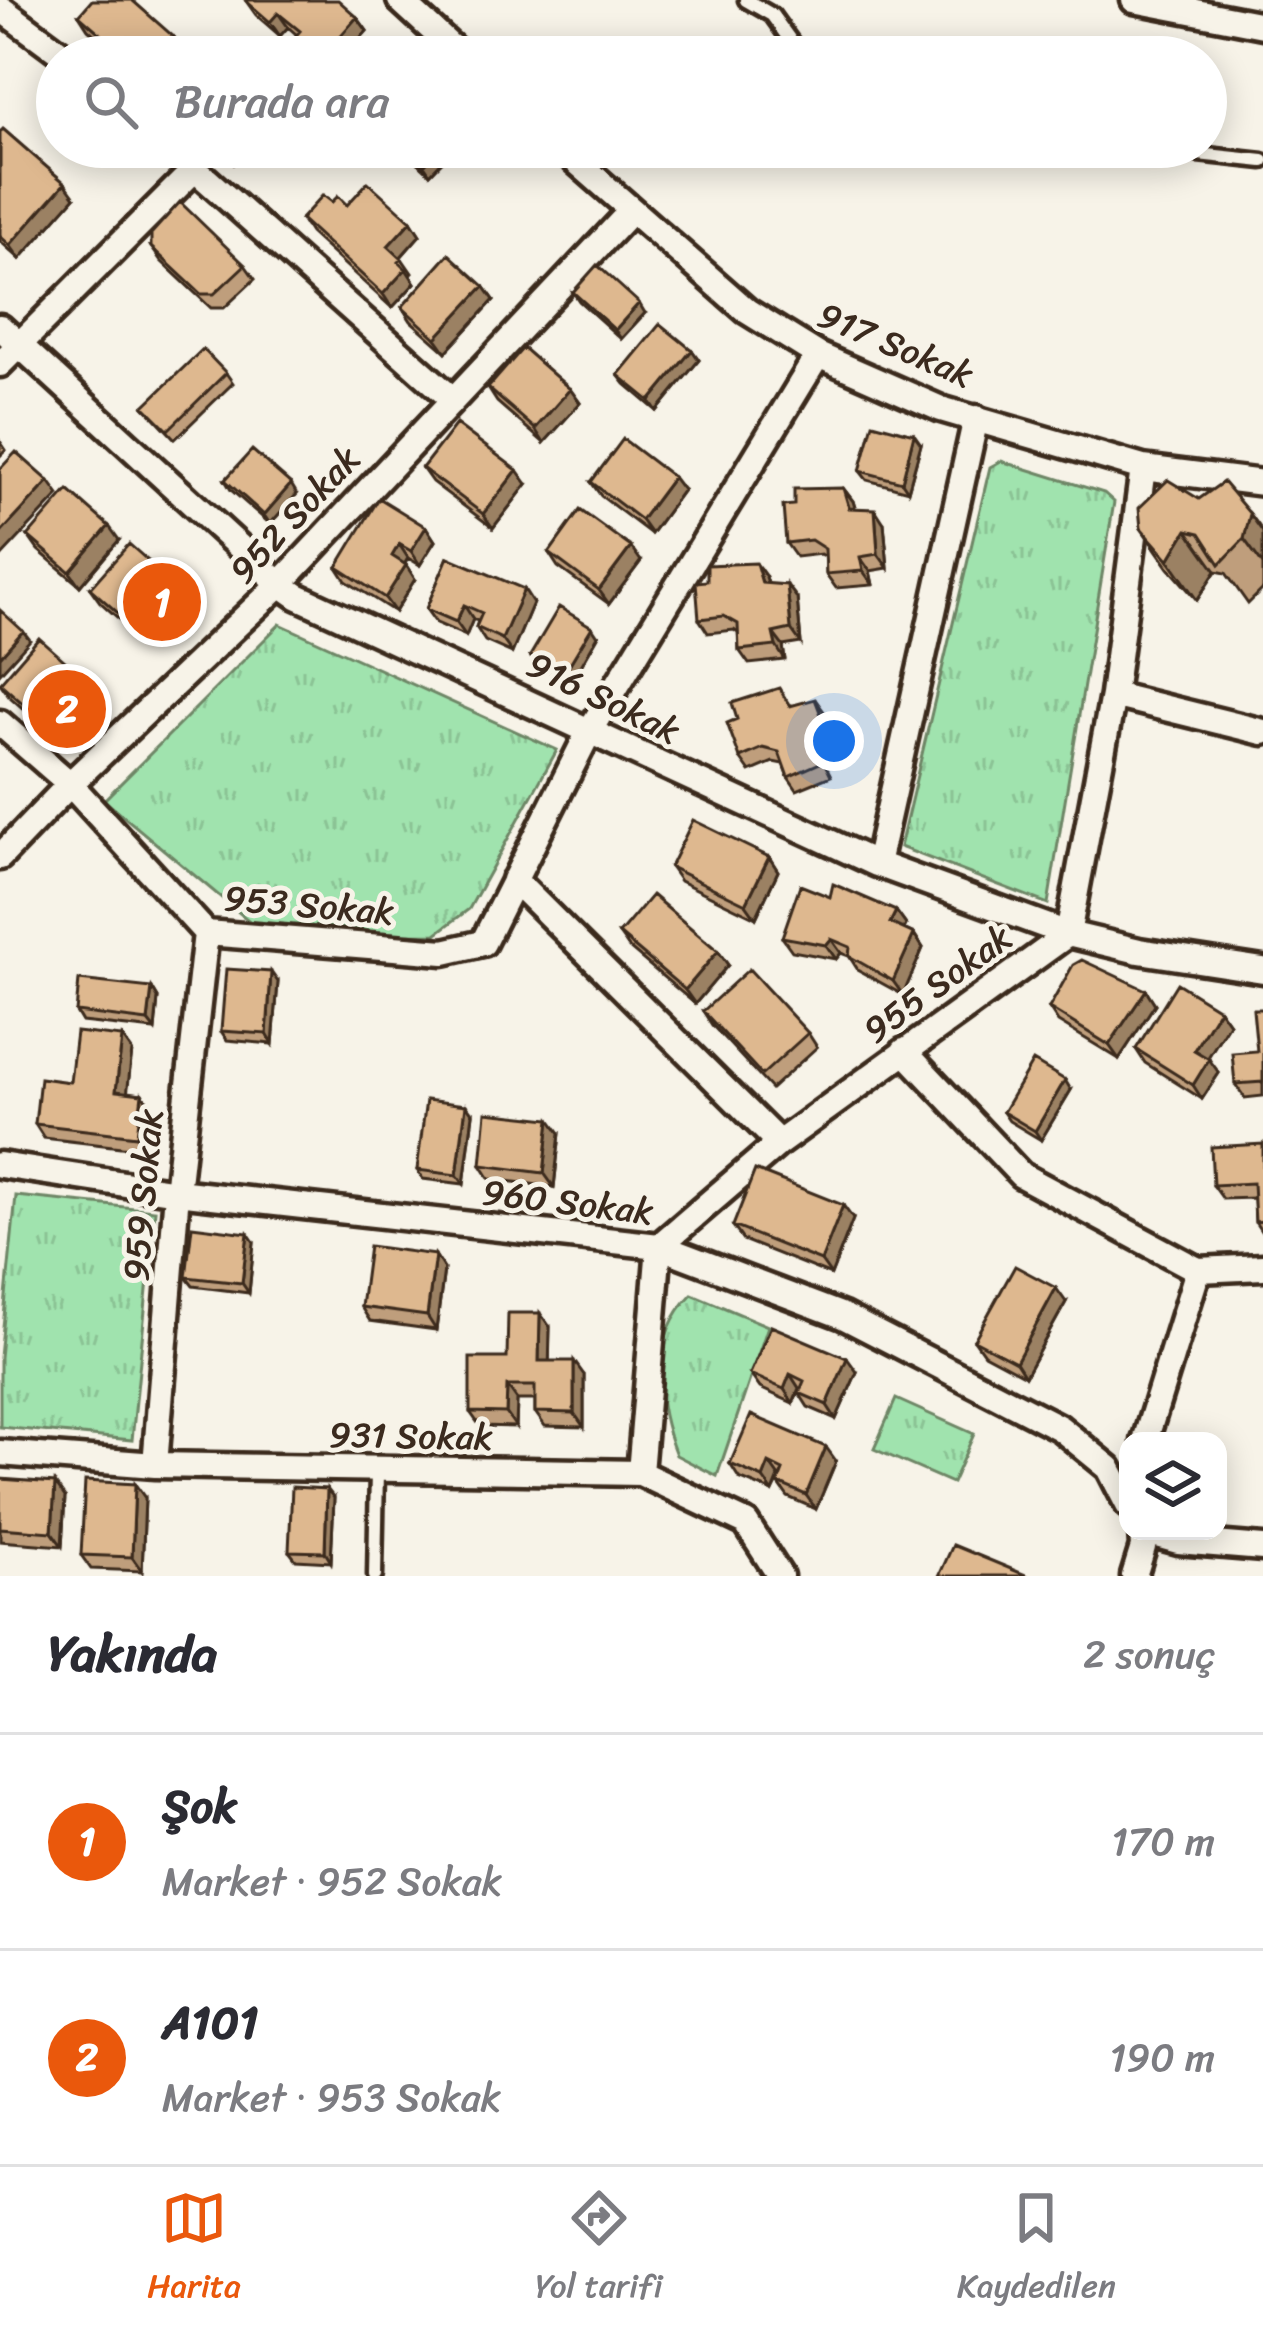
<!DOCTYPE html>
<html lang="tr">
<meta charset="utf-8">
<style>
:root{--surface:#fff;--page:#f7f7f7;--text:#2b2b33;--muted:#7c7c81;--line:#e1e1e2;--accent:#ea580c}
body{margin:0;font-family:Sriracha,sans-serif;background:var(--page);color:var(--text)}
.controls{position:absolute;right:36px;bottom:36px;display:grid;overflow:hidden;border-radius:24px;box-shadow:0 6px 30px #0003}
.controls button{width:108px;height:108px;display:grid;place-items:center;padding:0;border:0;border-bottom:3px solid var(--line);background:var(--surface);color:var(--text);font:60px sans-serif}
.you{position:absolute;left:834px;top:741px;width:42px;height:42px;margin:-30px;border:9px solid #fff;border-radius:50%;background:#1a73e8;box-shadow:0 0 0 18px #1a73e833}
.badge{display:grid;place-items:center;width:78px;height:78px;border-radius:50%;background:var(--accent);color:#fff;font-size:39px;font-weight:700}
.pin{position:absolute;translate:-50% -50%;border:6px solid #fff;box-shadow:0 3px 12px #0006}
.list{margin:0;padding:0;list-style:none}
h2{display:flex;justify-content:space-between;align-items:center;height:156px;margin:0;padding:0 48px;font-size:51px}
h2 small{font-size:39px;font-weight:400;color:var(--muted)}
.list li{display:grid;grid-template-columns:78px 1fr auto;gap:36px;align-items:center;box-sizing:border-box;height:216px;padding:0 48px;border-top:3px solid var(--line)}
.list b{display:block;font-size:45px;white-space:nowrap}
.list p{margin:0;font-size:39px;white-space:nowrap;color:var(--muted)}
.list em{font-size:39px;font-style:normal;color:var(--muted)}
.icon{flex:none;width:66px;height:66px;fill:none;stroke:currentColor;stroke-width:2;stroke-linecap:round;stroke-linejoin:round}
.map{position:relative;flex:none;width:1263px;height:1576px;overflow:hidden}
.search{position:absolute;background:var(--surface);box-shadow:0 6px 30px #0003;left:36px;right:36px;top:36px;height:132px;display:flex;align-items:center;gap:30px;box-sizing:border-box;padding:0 42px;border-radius:66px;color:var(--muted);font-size:45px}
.sheet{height:588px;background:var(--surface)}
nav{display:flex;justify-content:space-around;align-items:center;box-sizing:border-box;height:168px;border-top:3px solid var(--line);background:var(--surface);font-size:33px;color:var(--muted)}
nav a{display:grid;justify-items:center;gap:6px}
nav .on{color:var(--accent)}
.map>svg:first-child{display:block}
.park{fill:url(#park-tufts);stroke:#6e8666;stroke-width:3}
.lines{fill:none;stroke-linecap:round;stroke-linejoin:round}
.lane-casing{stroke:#3b2a1e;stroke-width:21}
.street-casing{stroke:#3b2a1e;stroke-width:33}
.lane{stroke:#f7f3e8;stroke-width:12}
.street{stroke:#f7f3e8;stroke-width:24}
.wall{fill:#bf9e7b;stroke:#3b2a1e;stroke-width:3}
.shaded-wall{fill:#9b8164;stroke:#3b2a1e;stroke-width:3}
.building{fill:#deb88f;stroke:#3b2a1e;stroke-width:3}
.labels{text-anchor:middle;stroke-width:10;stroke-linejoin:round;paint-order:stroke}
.street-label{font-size:36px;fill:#3b2a1e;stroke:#f7f3e8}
</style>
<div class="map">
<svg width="1263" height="1576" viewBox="0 0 1263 1576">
<defs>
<pattern id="park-tufts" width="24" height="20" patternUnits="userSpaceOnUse" patternTransform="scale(3)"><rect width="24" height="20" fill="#a0e3ae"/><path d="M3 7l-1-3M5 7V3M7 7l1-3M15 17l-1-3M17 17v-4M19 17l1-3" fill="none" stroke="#8bc395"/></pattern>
</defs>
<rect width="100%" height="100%" fill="#f7f3e8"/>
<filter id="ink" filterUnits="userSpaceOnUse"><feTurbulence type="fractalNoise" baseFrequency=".00833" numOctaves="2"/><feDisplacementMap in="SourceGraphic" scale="24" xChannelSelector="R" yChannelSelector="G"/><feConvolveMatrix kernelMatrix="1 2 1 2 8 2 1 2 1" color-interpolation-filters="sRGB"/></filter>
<g filter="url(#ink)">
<path class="park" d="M 1001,461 L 1104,493 L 1114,502 L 1048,904 L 900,847 L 990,467 Z
M 280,624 L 557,750 L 469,909 L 436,934 L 346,935 L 254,925 L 104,800 Z
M 16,1196 L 155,1210 L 132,1440 L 0,1427 L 0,1357 Z
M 692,1294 L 768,1326 L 717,1476 L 676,1455 C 655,1401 649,1338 692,1294 Z
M 896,1399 L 974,1434 L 952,1483 L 874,1449 Z"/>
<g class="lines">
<g class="lane-casing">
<path id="lane" d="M 746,0 L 772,15 L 795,47 L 827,57
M 1133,147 L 1263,161
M 375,1576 L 377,1471"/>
</g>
<g class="street-casing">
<path id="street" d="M 400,0 L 462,57
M 1134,0 L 1263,25
M 0,8 L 66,57
M 170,147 L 451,398
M 560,147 L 747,311 L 818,355 L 941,409 L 1143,468 L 1263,483
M 0,327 L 280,584 L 297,596 L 877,864 L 1068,934 L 1139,951 L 1263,970
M 0,364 L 195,169
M 1113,695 L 1263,732
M 0,723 L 70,784 L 206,933 L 444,952 L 483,943 L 590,730 L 818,355
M 0,857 L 70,784 L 280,584 L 631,211
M 877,864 L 976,418
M 514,880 L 779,1143
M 904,1051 L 1021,1175 L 1198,1270 L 1263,1267
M 0,1165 L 177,1192 L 659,1246 L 843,1316 L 1060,1428 L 1109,1468 L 1128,1505
M 1145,1441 L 1198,1270
M 0,1453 L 155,1465 L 640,1473 L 746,1523 L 780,1576
M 155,1465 L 177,1192 L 206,933
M 640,1473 L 659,1246 L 779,1143 L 1068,934 L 1113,695 L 1143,468
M 1134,1576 L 1143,1547 L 1142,1531 L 1178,1541 L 1263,1548"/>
</g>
<use href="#lane" class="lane"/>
<use href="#street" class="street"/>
</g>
<path class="wall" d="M 246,1 L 357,17 L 367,31 L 344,57 L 303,57 L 291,41 L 297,35 L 288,27 L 280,36 L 256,15 Z
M 79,15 L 174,37 L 184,51 L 178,57 L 120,57 L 88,29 Z
M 0,132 L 75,197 L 20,259 L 0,241 Z
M 214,147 L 249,147 L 234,164 Z
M 401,147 L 456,147 L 430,174 Z
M 347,205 L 411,221 L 420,235 L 401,257 L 412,273 L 410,275 L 415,283 L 392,308 L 310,233 L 301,219 Z
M 151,247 L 245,265 L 255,279 L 224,308 L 211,308 L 161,261 Z
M 484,286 L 494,300 L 446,352 L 411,321 L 402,307 Z
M 573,292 L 645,313 L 621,339 L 579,301 Z
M 692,350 L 699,360 L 657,411 L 625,384 L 618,375 Z
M 226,373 L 233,383 L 175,439 L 144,406 Z
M 488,388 L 570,389 L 580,403 L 544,443 L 497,402 Z
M 0,441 L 6,450 L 0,456 Z
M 921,444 L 908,491 L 867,480 L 860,471 Z
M 422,468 L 527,484 L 493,528 L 432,482 Z
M 225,480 L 297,494 L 270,524 L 231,490 Z
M 591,482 L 683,490 L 651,534 L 601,496 Z
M 843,488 L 853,501 L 855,508 L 884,523 L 888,568 L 870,571 L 873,585 L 836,588 L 826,574 L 826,557 L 821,554 L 796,557 L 786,543 L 794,505 Z
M 1199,499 L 1250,514 L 1263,532 L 1263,589 L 1248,604 L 1226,573 L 1216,571 L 1197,600 L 1169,568 L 1141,528 Z
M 426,527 L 435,541 L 420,565 L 408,558 L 405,564 L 415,579 L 395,612 L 346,581 L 337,567 Z
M 28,536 L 119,540 L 80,586 L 38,550 Z
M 549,553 L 641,561 L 609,604 L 558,567 Z
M 448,557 L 533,603 L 512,653 L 485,641 L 476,627 L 478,621 L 473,619 L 466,636 L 436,623 L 426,609 Z
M 766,577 L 768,584 L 797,598 L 801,643 L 783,646 L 785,660 L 749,664 L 739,650 L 738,633 L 734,630 L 708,633 L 699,619 Z
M 90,588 L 182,591 L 192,605 L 153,649 L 100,602 Z
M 598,636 L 570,685 L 536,665 L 530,656 Z
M 0,683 L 92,685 L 102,699 L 63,744 L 10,697 Z
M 791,705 L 825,713 L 841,755 L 825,764 L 831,776 L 797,790 L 788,777 L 783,764 L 773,762 L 750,772 L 740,758 Z
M 769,857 L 778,871 L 756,918 L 680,881 L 670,867 Z
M 830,897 L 896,911 L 906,925 L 904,929 L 914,934 L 923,948 L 903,995 L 858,970 L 849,956 L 841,953 L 836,959 L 792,951 L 782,937 Z
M 619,934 L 718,951 L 728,965 L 695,1004 L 629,948 Z
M 278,982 L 273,1044 L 227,1040 L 221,1031 Z
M 152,988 L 158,998 L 155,1030 L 82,1022 L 76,1012 Z
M 1146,990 L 1155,1004 L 1119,1059 L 1058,1022 L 1049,1008 Z
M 1219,1009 L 1229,1023 L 1207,1058 L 1219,1073 L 1202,1099 L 1145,1063 L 1136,1049 Z
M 1263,1009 L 1263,1096 L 1245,1098 L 1235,1084 L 1257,1051 Z
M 703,1011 L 808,1033 L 817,1047 L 771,1089 L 712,1025 Z
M 122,1037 L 132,1051 L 127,1092 L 142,1094 L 152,1108 L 147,1150 L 44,1138 L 35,1124 L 70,1082 Z
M 1071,1090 L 1041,1140 L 1009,1121 L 1003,1112 Z
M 473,1114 L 464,1184 L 423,1179 L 417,1170 Z
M 560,1133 L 554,1187 L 490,1179 L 481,1165 Z
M 1263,1144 L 1263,1234 L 1255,1222 L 1254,1198 L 1223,1199 L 1213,1185 Z
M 853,1219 L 831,1275 L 743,1240 L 733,1226 Z
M 254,1242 L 249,1293 L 193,1286 L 186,1277 Z
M 435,1255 L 444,1269 L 436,1330 L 370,1321 L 361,1307 Z
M 1066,1302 L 1025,1376 L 984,1354 L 974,1340 Z
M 550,1327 L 549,1361 L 584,1375 L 584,1427 L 545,1426 L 535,1412 L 535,1400 L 517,1400 L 516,1427 L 480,1426 L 470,1412 L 507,1358 Z
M 857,1372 L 836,1419 L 808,1407 L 799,1393 L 801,1389 L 793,1403 L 760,1388 L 750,1374 Z
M 836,1461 L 816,1509 L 788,1497 L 778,1483 L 780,1478 L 773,1492 L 739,1478 L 730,1464 Z
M 0,1479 L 65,1497 L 62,1546 L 0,1541 Z
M 145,1498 L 142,1571 L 91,1569 L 81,1555 Z
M 334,1498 L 331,1562 L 296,1560 L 289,1551 Z"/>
<path class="shaded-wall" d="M 278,13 L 288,27 L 280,36 L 270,22 Z
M 357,17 L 367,31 L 344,57 L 322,57 Z
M 174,37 L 184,51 L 178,57 L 156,57 Z
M 227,147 L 249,147 L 234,164 L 224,151 Z
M 440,147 L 456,147 L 430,174 L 424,165 Z
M 65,183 L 75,197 L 20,259 L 10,245 Z
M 411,221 L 420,235 L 398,260 L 388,246 Z
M 406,269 L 415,283 L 392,308 L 383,294 Z
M 484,286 L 494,300 L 446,352 L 436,338 Z
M 639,303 L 645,313 L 621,339 L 615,330 Z
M 692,350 L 699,360 L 657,411 L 650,401 Z
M 570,389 L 580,403 L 544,443 L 535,429 Z
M 914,434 L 921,444 L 908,491 L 902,482 Z
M 517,470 L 527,484 L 493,528 L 483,514 Z
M 673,477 L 683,490 L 651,534 L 641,520 Z
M 49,481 L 59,495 L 0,558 L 0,534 Z
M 291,484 L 297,494 L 270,524 L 264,515 Z
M 843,488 L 853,501 L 859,521 L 849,508 Z
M 875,509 L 884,523 L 888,568 L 878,554 Z
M 1250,514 L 1263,532 L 1263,565 L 1244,539 Z
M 109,526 L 119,540 L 80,586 L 70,572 Z
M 426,527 L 435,541 L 420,565 L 411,551 Z
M 1187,530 L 1216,571 L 1197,600 L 1169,560 Z
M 399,544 L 408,558 L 401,570 L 392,556 Z
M 631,547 L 641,561 L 609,604 L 599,590 Z
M 860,557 L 870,571 L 873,585 L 863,571 Z
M 756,563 L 766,577 L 772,597 L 762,583 Z
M 406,565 L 415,579 L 395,612 L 385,598 Z
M 787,585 L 797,598 L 801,643 L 791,629 Z
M 524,589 L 533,603 L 512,653 L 502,639 Z
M 182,591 L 192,605 L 153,649 L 143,635 Z
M 464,605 L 473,619 L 466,636 L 456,622 Z
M 592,627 L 598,636 L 570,685 L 563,675 Z
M 23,631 L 30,640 L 0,673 L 0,657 Z
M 773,633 L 783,646 L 785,660 L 776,646 Z
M 92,685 L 102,699 L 63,744 L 53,730 Z
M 815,699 L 825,713 L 841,755 L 831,741 Z
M 769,857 L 778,871 L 756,918 L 746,904 Z
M 896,911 L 906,925 L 900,937 L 890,923 Z
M 914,934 L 923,948 L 903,995 L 893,981 Z
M 831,939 L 841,953 L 836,959 L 826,945 Z
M 718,951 L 728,965 L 695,1004 L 685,990 Z
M 271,972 L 278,982 L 273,1044 L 267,1034 Z
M 152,988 L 158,998 L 155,1030 L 148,1021 Z
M 1146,990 L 1155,1004 L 1119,1059 L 1109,1045 Z
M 1219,1009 L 1229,1023 L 1204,1064 L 1194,1050 Z
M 122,1037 L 132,1051 L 126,1105 L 116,1091 Z
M 1209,1059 L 1219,1073 L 1202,1099 L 1193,1085 Z
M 1065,1080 L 1071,1090 L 1041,1140 L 1035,1131 Z
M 142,1094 L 152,1108 L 147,1150 L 137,1136 Z
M 466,1105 L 473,1114 L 464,1184 L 457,1175 Z
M 550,1119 L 560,1133 L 554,1187 L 544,1173 Z
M 843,1205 L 853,1219 L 831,1275 L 821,1261 Z
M 248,1233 L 254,1242 L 249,1293 L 242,1283 Z
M 435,1255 L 444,1269 L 436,1330 L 427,1316 Z
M 1056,1288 L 1066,1302 L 1025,1376 L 1016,1362 Z
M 540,1313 L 550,1327 L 549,1375 L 539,1361 Z
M 847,1358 L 857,1372 L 836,1419 L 827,1405 Z
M 574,1361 L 584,1375 L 584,1427 L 574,1413 Z
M 790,1374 L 799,1388 L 793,1403 L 784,1389 Z
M 507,1386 L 517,1400 L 516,1427 L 506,1413 Z
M 826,1447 L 836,1461 L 816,1509 L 806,1495 Z
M 769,1463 L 779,1477 L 773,1492 L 763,1478 Z
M 55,1483 L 65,1497 L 62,1546 L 52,1532 Z
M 135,1484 L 145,1498 L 142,1571 L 132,1557 Z
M 327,1489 L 334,1498 L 331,1562 L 325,1552 Z"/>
<path class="building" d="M 92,0 L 132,0 L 174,37 L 156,57 L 127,57 L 79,15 Z
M 247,0 L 338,0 L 357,17 L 322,57 L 310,57 L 291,41 L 300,31 L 278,13 L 270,22 L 246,1 Z
M 378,44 L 394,57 L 368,57 Z
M 3,129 L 65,183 L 10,245 L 0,236 L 0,132 Z
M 404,147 L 440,147 L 424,165 Z
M 368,182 L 411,221 L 388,246 L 402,259 L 399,262 L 406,269 L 383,294 L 301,219 L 323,195 L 332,202 L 338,196 L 347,205 Z
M 180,202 L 245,265 L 214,294 L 201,294 L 151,247 L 151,234 Z
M 449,254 L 484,286 L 436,338 L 402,307 Z
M 597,265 L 639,303 L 615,330 L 573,292 Z
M 660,324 L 692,350 L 650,401 L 618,375 Z
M 523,348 L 570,389 L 535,429 L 488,388 Z
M 203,349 L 226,373 L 168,430 L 144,406 Z
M 873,423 L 914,434 L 902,482 L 860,471 Z
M 456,424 L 517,470 L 483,514 L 422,468 Z
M 623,439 L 673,477 L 641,520 L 591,482 Z
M 252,450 L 291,484 L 264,515 L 225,480 Z
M 16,452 L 49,481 L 0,534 L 0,469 Z
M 1168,480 L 1199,499 L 1223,482 L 1250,514 L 1244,539 L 1220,564 L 1200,533 L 1187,530 L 1169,560 L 1141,528 L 1139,508 Z
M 843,488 L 849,508 L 875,509 L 878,554 L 860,557 L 863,571 L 826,574 L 825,549 L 811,540 L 786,543 L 783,506 L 794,505 L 794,489 Z
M 68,490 L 109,526 L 70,572 L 28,536 Z
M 379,498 L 426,527 L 411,551 L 399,544 L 392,556 L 406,565 L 385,598 L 337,567 Z
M 580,510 L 631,547 L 599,590 L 549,553 Z
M 129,544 L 182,591 L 143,635 L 90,588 Z
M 448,557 L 524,589 L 502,639 L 476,627 L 482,613 L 464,605 L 456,622 L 426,609 Z
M 756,563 L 762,583 L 787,585 L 791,629 L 773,633 L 776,646 L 739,650 L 738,624 L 724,616 L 699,619 L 696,582 L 707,581 L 707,565 Z
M 559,607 L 592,627 L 563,675 L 530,656 Z
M 0,610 L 23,631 L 0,657 Z
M 39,638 L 92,685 L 53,730 L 0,683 Z
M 779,688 L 790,706 L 815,699 L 831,741 L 815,750 L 822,762 L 788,777 L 779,752 L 763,748 L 740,758 L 727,723 L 737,719 L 732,703 Z
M 693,820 L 769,857 L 746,904 L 670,867 Z
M 833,884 L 896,911 L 890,923 L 914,934 L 893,981 L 849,956 L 850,947 L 831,939 L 826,945 L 782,937 L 800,885 L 830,897 Z
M 652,895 L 718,951 L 685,990 L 619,934 Z
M 1082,960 L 1146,990 L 1109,1045 L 1049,1008 L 1073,965 Z
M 226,969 L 271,972 L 267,1034 L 221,1031 Z
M 749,969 L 808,1033 L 762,1075 L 703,1011 Z
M 79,980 L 152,988 L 148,1021 L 76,1012 Z
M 1177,983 L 1219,1009 L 1194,1050 L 1209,1059 L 1193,1085 L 1136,1049 Z
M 1253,1009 L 1263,1009 L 1263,1082 L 1235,1084 L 1232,1053 L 1257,1051 Z
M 76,1032 L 122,1037 L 116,1091 L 142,1094 L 137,1136 L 35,1124 L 40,1078 L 70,1082 Z
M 1033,1061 L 1065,1080 L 1035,1131 L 1003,1112 Z
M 426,1100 L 466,1105 L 457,1175 L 417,1170 Z
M 486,1112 L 550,1119 L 544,1173 L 481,1165 Z
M 1263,1144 L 1263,1221 L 1255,1222 L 1253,1183 L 1213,1185 L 1211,1147 Z
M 755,1170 L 843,1205 L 821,1261 L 733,1226 Z
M 192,1226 L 248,1233 L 242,1283 L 186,1277 Z
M 369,1246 L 435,1255 L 427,1316 L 361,1307 Z
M 1015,1266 L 1056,1288 L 1016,1362 L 974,1340 Z
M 508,1313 L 540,1313 L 539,1361 L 574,1361 L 574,1413 L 535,1412 L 535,1386 L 507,1386 L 506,1413 L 470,1412 L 470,1358 L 507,1358 Z
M 771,1326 L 847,1358 L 827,1405 L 799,1393 L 804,1381 L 790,1374 L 784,1389 L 750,1374 Z
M 751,1415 L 826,1447 L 806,1495 L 778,1483 L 783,1470 L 769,1463 L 763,1478 L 730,1464 Z
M 0,1479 L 55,1483 L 52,1532 L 0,1528 Z
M 85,1481 L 135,1484 L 132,1557 L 81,1555 Z
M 292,1487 L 327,1489 L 325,1552 L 289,1551 Z
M 953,1545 L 1028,1576 L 939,1576 Z"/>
</g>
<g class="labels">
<g class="street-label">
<text transform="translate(896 344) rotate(23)" y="13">917 Sokak</text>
<text transform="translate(294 514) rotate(-47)" y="13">952 Sokak</text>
<text transform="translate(604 697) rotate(26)" y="13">916 Sokak</text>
<text transform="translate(309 904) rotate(5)" y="13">953 Sokak</text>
<text transform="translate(937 983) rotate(-36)" y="13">955 Sokak</text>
<text transform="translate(142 1195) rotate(-85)" y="13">959 Sokak</text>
<text transform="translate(568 1201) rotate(7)" y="13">960 Sokak</text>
<text transform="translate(411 1435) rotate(1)" y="13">931 Sokak</text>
</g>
</g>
</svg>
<div class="controls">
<button><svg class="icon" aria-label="layers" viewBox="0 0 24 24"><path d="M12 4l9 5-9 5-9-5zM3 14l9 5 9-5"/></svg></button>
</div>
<div class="you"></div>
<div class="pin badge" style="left:162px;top:602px">1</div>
<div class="pin badge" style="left:67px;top:709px">2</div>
<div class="search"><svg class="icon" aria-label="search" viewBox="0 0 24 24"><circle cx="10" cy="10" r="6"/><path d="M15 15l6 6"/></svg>Burada ara</div>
</div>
<section class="sheet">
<h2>Yakında<small>2 sonuç</small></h2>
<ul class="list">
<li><span class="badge">1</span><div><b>Şok</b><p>Market · 952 Sokak</p></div><em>170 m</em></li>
<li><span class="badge">2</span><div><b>A101</b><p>Market · 953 Sokak</p></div><em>190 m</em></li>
</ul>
</section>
<nav>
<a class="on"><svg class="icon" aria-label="map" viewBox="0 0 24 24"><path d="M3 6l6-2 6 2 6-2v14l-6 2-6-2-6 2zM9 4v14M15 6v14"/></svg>Harita</a>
<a><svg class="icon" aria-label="directions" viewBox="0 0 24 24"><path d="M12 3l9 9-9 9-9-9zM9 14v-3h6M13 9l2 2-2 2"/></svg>Yol tarifi</a>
<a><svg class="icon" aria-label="saved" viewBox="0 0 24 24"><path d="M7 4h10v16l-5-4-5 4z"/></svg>Kaydedilen</a>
</nav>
